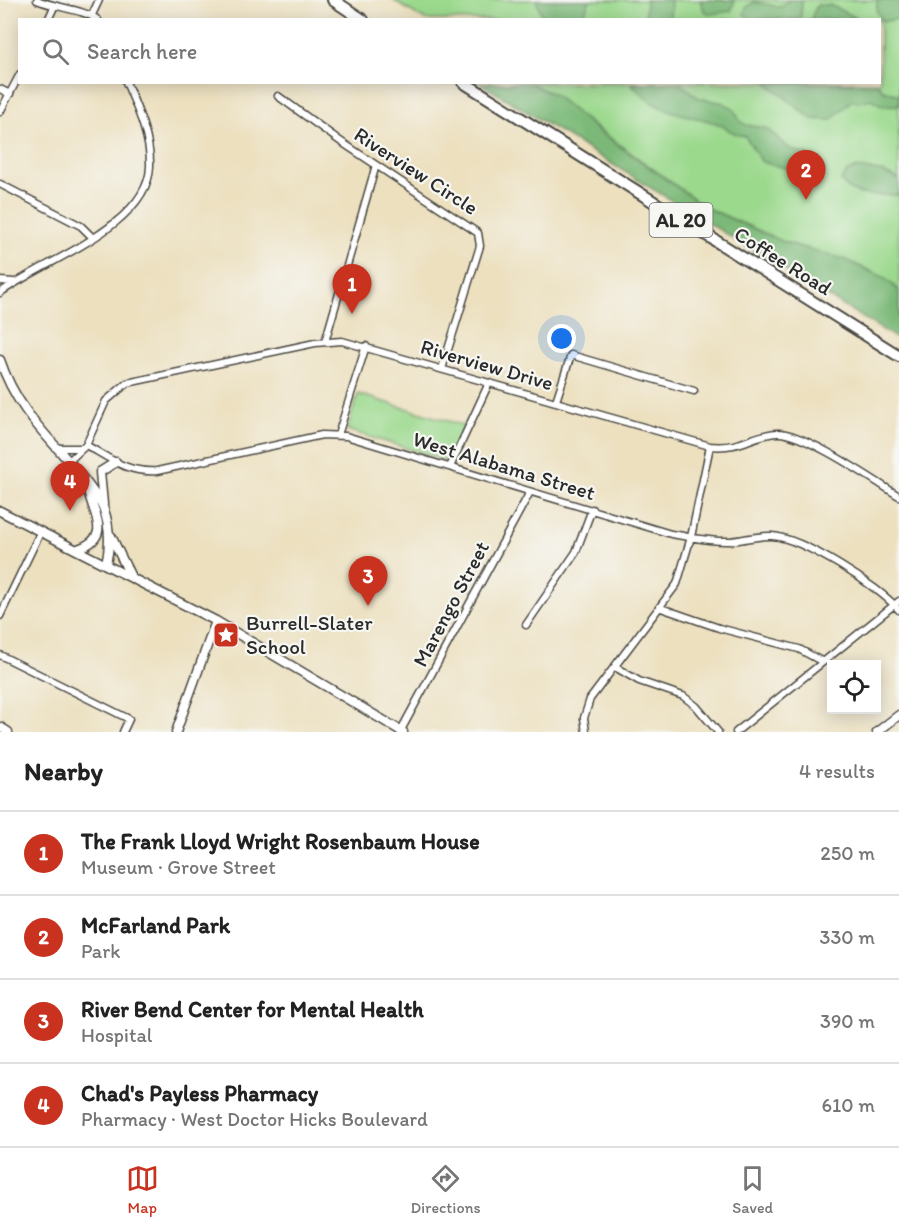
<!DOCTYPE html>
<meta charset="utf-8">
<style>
:root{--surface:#fff;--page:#f6f6f6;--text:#222;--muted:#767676;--line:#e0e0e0;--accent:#c8321e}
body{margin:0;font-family:Itim,sans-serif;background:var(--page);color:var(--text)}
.controls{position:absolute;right:18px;bottom:18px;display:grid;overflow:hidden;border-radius:0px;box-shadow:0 3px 15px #0003}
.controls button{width:54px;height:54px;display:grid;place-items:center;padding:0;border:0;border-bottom:2px solid var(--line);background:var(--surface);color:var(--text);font:30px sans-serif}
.you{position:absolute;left:562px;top:339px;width:21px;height:21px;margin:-15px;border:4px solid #fff;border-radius:50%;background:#1a73e8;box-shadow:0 0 0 9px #1a73e833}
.badge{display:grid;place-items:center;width:39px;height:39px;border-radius:50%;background:var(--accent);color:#fff;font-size:20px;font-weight:700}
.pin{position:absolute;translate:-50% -50px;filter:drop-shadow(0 2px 3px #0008)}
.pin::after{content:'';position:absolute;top:32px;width:21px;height:18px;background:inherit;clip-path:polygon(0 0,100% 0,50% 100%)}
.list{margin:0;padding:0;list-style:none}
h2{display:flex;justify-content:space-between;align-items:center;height:78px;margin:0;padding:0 24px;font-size:26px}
h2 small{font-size:20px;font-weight:400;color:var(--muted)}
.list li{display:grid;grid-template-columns:39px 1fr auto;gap:18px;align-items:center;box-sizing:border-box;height:84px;padding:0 24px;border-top:2px solid var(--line)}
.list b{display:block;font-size:22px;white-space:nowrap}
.list p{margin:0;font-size:20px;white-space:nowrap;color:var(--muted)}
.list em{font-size:20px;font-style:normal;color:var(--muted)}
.icon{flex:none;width:33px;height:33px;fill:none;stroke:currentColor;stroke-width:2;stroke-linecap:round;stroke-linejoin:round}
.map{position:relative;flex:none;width:899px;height:732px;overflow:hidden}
.search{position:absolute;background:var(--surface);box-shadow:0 3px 15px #0003;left:18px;right:18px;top:18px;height:66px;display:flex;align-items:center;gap:15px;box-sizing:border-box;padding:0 21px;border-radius:0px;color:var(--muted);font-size:22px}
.sheet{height:414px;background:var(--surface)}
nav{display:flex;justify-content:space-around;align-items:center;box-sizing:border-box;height:84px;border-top:2px solid var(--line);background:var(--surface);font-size:16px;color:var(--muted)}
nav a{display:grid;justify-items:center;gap:3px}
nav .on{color:var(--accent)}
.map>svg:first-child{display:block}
.green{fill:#9bd98d;stroke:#63825c;stroke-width:1.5}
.forest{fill:#7cb978;stroke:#547252;stroke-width:1.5}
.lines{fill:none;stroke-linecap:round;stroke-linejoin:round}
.minor-casing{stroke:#484641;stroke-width:9}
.tertiary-casing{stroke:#484641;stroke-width:11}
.primary-casing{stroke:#484641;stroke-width:14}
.minor{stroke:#fff;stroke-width:6}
.tertiary{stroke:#fff;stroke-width:8}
.primary{stroke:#fff;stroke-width:10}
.labels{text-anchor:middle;stroke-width:4.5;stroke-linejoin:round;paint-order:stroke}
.shield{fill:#f6f6f2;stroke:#686867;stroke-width:1.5}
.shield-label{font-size:20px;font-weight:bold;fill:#2b2b2b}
.street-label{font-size:21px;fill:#2b2b2b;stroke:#f6f6f2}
.poi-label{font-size:21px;fill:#2b2b2b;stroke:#f6f6f2;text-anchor:start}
</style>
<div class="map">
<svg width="899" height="732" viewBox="0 0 899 732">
<rect width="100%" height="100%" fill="#f6f6f2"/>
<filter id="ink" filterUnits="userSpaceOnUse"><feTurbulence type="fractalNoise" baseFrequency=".0167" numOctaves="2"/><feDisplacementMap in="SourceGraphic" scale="12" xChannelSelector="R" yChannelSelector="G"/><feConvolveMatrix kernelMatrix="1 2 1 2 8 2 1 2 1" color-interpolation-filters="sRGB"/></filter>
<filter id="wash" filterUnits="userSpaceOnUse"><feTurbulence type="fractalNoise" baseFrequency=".008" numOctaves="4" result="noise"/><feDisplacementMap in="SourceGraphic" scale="24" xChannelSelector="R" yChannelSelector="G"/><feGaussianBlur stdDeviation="1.35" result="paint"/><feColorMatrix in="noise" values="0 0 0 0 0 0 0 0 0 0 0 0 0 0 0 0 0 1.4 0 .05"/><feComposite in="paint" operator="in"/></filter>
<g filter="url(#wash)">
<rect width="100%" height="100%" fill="#ece0bf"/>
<path class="green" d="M 393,0 L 899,0 L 899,317 L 773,237 L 707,208 L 576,113 L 529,83 L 880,82 L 880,20 L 425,20 Z
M 358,394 L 465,426 L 448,461 L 347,430 Z"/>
<path class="forest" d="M 536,0 L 590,0 L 582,19 L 544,20 Z
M 646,0 L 671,0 L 670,19 L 645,19 Z
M 700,0 L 735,0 L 731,11 L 711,14 L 704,11 Z
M 789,0 L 802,0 L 801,16 L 799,19 L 750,19 L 744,14 L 747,6 L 755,2 L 780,7 Z
M 877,0 L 899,0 L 899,16 L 894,20 L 883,21 L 877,12 Z
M 817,5 L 830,5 L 859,19 L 811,19 Z
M 678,82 L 699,98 L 724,103 L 733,108 L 740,121 L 746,125 L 766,128 L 790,149 L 820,159 L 825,168 L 819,177 L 762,162 L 745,136 C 728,134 727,126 716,123 C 682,113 656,114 632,84 Z
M 480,83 L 529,83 L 555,95 L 597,130 L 707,208 L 784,242 L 844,259 L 883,277 L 899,290 L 899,340 Z
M 767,83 L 877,83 L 883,90 L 899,95 L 899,105 L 883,106 L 871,99 L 860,102 L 852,100 L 831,120 L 812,119 Z
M 855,168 L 880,171 L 899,179 L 899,195 C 879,194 853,200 841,181 L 846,173 Z"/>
</g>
<g filter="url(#ink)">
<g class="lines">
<g class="minor-casing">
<path id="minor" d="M 37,0 C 56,8 83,9 98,20
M 92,15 L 99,0
M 48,20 L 54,7
M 0,89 L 10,94
M 278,96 L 340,141 L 478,233 L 480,246 L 442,369
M 0,112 L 20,74
M 0,184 L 81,226 L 92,237
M 0,281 L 14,282
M 0,293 C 41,262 149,226 150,166 C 151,138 137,108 126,82
M 325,342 L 376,165
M 556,401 L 571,355 L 694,391
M 338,435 L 366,346
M 86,445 C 111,459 127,473 157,471 L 322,435 L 346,436 L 671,534 C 691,537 710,542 730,541 C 744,540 758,535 772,536 C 802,538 879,586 899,610
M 57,448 L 83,448
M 68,462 L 86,445 L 106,401 L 127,383 L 315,343 L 342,341 L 710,446 C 743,449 750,435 777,433 C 802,431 875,481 899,496
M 450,467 L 489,383
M 661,608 L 719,628 L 799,649 L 823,662
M 0,616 L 41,531
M 526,625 L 576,552 L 592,509
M 0,655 L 129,719 L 123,732
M 615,667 L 639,681 L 683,696 L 696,706 L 718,732
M 400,732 L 530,492
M 586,732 L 584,718 L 590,699 L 677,584 L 691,537 L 710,446
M 736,732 L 899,601"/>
</g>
<g class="tertiary-casing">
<path id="tertiary" d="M 0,360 C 22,426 70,451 103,507 C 110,526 111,544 106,564
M 103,504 L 100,472 L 116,462
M 0,511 L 216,621 L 403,732
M 111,536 L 130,575
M 78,549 C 115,536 91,513 87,485
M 0,727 L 8,732
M 176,732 L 216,621
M 877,732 L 899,715"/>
</g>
<g class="primary-casing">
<path id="primary" d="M 333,0 L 363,20
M 463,82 L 899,356"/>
</g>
<use href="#minor" class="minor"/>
<use href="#tertiary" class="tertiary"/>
<use href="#primary" class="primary"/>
</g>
</g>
<defs>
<g id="sight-square" transform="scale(1.35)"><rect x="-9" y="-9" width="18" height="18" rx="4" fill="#c8321e" stroke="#f6f6f2"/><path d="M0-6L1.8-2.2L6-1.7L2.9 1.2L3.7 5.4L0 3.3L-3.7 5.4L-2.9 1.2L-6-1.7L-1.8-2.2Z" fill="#fff"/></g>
</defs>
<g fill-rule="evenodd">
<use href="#sight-square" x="226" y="635"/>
</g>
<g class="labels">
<rect class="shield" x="649.5" y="203" width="63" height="34" rx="4.5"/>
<g class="shield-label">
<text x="681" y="227">AL 20</text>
</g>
<g class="street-label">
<text transform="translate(416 171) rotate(33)" y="7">Riverview Circle</text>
<text transform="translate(783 261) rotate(32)" y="7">Coffee Road</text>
<text transform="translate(487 365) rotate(16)" y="7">Riverview Drive</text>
<text transform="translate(504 466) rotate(17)" y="7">West Alabama Street</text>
<text transform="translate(451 604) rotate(-62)" y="7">Marengo Street</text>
</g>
<g class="poi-label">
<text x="246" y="630">Burrell-Slater<tspan x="246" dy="24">School</tspan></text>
</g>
</g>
</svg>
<div class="controls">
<button><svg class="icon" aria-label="locate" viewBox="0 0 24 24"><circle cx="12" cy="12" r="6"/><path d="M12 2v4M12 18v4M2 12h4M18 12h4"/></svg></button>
</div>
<div class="you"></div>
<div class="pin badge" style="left:352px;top:314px">1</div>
<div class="pin badge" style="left:806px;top:200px">2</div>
<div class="pin badge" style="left:368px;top:606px">3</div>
<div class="pin badge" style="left:70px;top:511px">4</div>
<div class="search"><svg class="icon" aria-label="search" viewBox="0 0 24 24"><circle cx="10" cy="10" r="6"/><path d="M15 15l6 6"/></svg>Search here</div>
</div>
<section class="sheet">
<h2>Nearby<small>4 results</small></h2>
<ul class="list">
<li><span class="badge">1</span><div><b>The Frank Lloyd Wright Rosenbaum House</b><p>Museum · Grove Street</p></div><em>250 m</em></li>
<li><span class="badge">2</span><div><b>McFarland Park</b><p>Park</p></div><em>330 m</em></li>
<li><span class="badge">3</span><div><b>River Bend Center for Mental Health</b><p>Hospital</p></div><em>390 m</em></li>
<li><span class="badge">4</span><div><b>Chad's Payless Pharmacy</b><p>Pharmacy · West Doctor Hicks Boulevard</p></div><em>610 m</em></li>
</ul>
</section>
<nav>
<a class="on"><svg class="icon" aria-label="map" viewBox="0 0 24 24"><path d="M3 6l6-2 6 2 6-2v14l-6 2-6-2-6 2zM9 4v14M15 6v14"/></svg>Map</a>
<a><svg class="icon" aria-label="directions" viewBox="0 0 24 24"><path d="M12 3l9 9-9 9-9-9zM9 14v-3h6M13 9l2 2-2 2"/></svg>Directions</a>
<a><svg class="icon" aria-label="saved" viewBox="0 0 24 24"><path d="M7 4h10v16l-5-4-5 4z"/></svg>Saved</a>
</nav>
